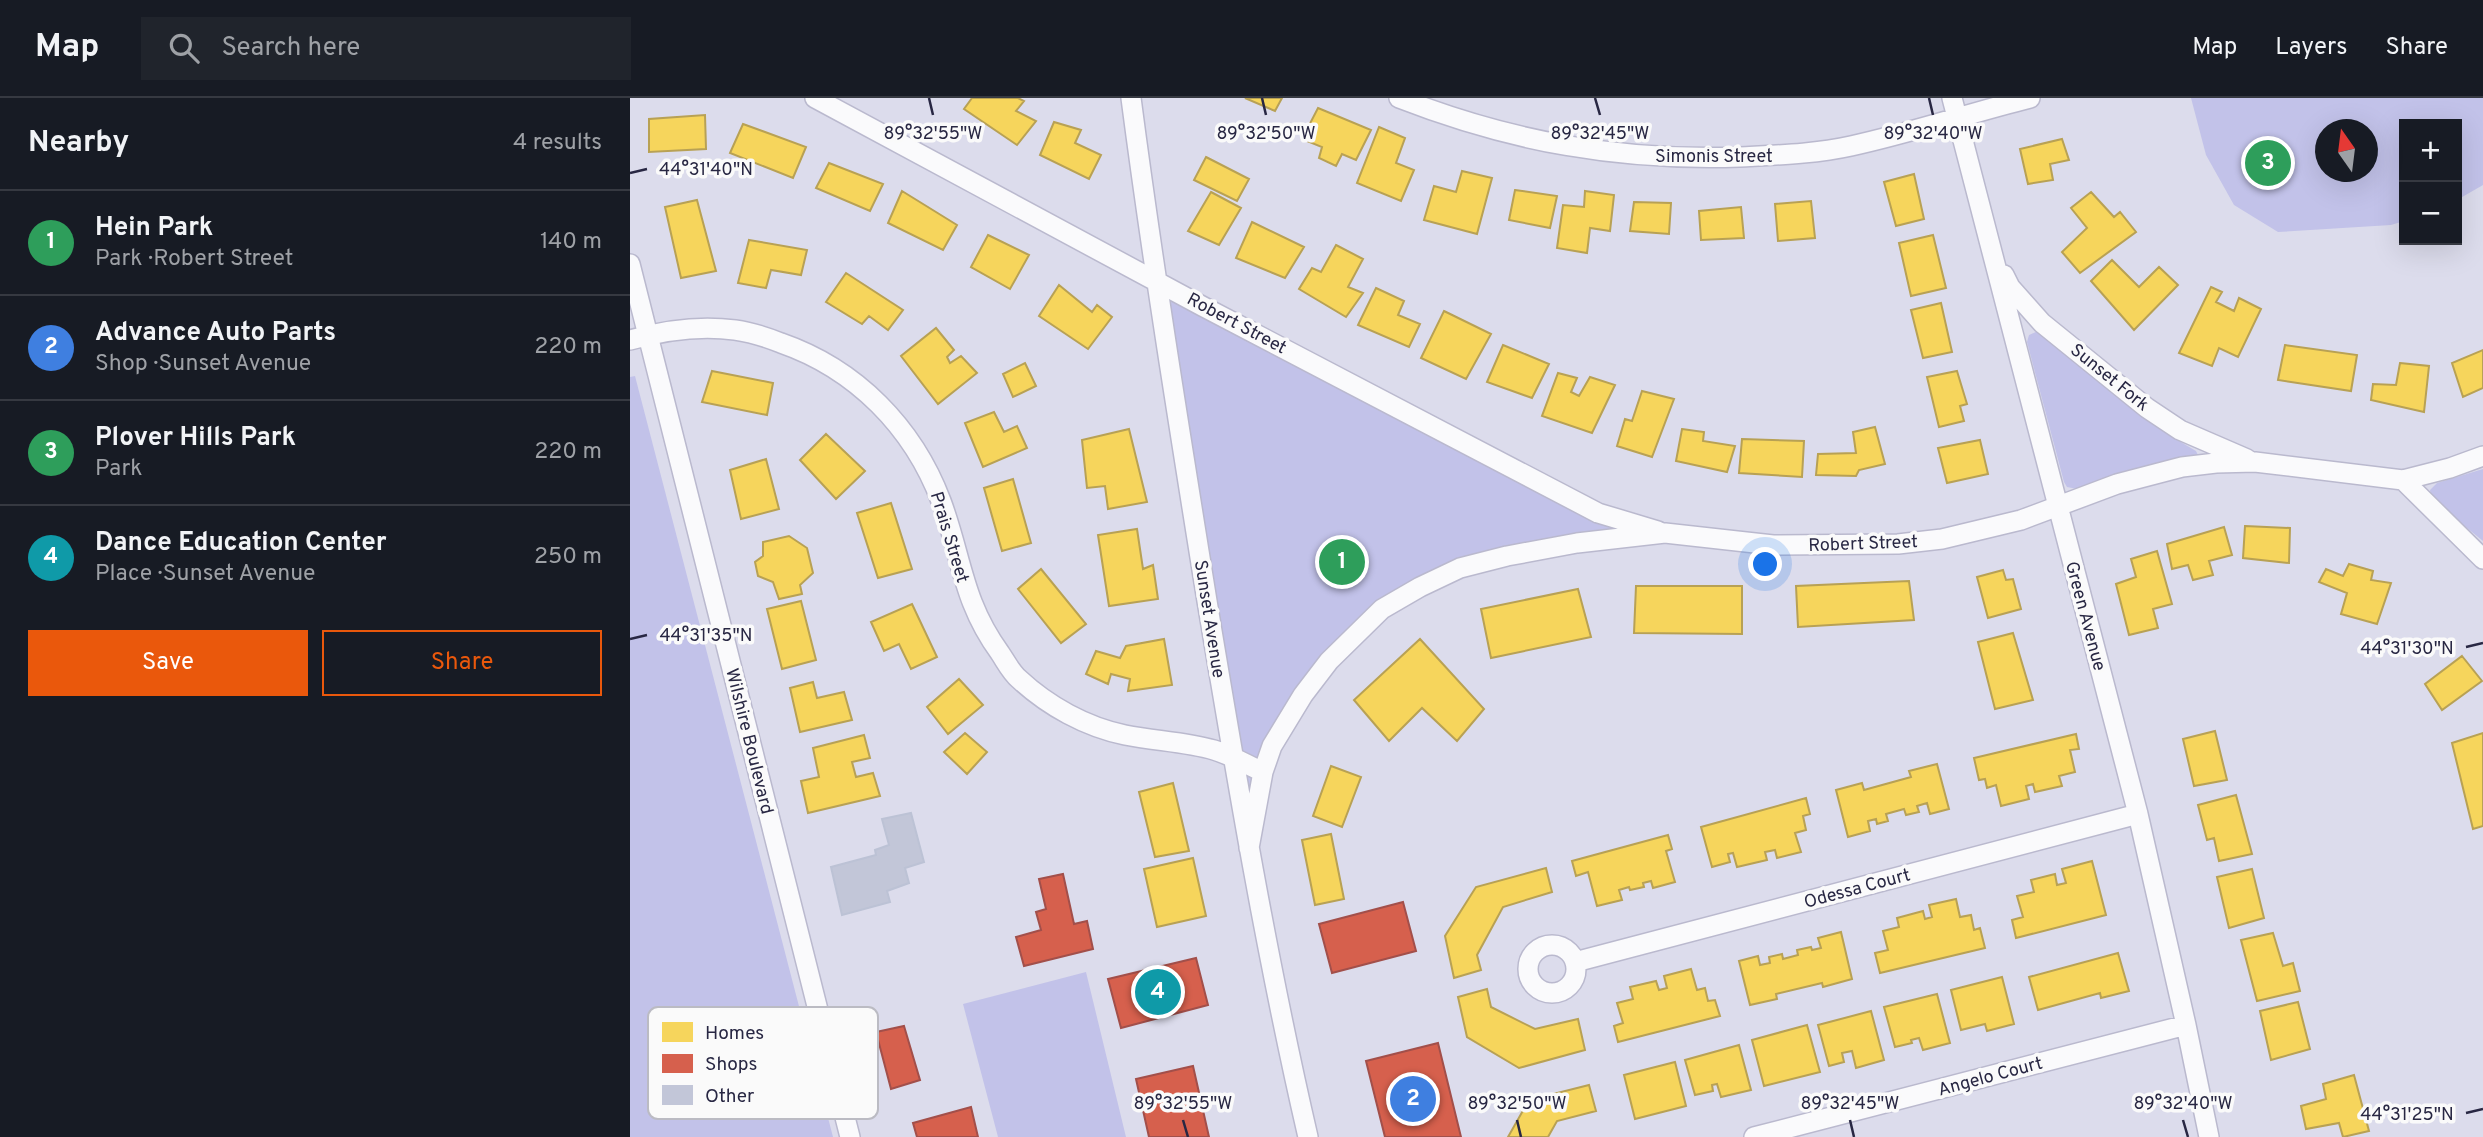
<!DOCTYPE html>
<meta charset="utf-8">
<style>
:root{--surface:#171b24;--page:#20242c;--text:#f1f3f6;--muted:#9ea1a6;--line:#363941;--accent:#ea580c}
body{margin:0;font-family:Overpass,sans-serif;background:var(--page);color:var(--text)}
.controls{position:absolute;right:21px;top:21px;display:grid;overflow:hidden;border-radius:0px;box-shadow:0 7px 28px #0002}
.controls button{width:63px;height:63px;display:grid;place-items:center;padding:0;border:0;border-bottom:2px solid var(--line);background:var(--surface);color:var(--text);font:35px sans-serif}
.compass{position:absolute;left:1685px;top:21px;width:63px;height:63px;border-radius:50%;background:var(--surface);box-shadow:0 7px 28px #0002;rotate:346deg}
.you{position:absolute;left:1136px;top:467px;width:24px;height:24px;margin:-18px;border:5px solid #fff;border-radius:50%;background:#1a73e8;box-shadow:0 0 0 10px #1a73e833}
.badge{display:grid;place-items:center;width:46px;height:46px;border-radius:50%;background:var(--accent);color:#fff;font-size:23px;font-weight:700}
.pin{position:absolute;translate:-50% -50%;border:4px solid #fff;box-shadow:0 2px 7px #0006}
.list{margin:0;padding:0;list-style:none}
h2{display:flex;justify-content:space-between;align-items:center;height:91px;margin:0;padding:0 28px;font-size:30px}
h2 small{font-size:23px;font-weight:400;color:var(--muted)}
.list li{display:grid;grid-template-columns:46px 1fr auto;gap:21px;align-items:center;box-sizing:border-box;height:105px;padding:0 28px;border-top:2px solid var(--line)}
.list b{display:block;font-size:26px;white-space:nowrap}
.list p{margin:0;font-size:23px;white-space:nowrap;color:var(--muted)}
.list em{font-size:23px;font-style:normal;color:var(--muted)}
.actions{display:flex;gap:14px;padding:21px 28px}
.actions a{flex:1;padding:16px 0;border:2px solid var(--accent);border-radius:0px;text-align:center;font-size:24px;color:var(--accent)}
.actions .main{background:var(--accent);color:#fff}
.icon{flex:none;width:38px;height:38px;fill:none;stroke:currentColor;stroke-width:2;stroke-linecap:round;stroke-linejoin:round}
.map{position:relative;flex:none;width:1853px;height:1039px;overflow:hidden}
header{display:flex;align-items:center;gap:42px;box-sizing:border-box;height:98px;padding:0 35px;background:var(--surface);border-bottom:2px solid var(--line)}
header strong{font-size:33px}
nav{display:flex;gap:38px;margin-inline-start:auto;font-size:24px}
.search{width:490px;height:63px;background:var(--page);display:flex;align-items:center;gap:18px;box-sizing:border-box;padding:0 24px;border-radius:0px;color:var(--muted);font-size:26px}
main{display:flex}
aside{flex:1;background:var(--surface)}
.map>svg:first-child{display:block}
.green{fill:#c2c2e9;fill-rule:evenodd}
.homes{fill:#f6d55c;stroke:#b8a154;stroke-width:2}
.shops{fill:#d6604d;stroke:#a24f4a;stroke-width:2}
.building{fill:#c2c6d8;stroke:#bcc2d5;stroke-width:2}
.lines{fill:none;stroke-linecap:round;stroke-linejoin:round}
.minor-casing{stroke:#bab9ce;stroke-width:22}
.minor{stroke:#fafafc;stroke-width:19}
.ticks{fill:none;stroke:#282743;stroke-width:2.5}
.labels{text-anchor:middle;stroke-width:7;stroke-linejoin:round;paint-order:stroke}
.street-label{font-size:18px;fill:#282743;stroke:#fafafa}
.key{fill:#fafafa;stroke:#bbbbc3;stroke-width:2}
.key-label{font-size:19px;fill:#282743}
.ticks-label{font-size:18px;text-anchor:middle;fill:#282743;stroke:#fafafa;stroke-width:7;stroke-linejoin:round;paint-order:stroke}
</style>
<header>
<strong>Map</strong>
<div class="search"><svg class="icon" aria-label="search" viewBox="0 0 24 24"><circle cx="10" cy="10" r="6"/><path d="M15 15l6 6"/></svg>Search here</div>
<nav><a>Map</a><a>Layers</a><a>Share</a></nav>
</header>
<main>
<aside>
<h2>Nearby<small>4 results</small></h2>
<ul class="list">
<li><span class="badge" style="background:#2e9e5b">1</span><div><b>Hein Park</b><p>Park · Robert Street</p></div><em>140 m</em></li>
<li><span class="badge" style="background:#3f7fe0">2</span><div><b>Advance Auto Parts</b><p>Shop · Sunset Avenue</p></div><em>220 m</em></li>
<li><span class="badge" style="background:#2e9e5b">3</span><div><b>Plover Hills Park</b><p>Park</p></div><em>220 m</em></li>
<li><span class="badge" style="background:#0f9aa8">4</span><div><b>Dance Education Center</b><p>Place · Sunset Avenue</p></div><em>250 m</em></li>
</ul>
<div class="actions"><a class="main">Save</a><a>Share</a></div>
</aside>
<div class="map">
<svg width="1853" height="1039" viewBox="0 0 1853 1039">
<rect width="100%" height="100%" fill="#dcdcec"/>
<path class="green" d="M 1561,0 L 1853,0 L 1853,87 L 1827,102 L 1827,26 L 1774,26 L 1774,123 L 1761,127 L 1648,134 L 1604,107 L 1576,57 ZM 1696,32 L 1738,32 L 1738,74 L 1696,74 Z
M 525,181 L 856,357 L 1035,435 L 877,458 L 752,511 L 655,624 L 619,750 Z
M 1408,233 C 1432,248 1450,268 1471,286 C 1503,312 1530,332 1566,353 L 1568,357 L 1447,391 L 1437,389 L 1434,384 L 1397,244 L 1399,237 Z
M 5,278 L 203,1039 L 0,1039 L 0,279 Z
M 1853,371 L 1853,443 L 1805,404 L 1801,398 L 1800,392 L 1807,385 Z
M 456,874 L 496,1039 L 368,1039 L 333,906 Z"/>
<path class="homes" d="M 342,0 L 388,0 L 394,3 L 386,13 L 406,23 L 387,47 L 334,11 Z
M 615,0 L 652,0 L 645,13 Z
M 688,10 L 741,32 L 726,62 L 712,56 L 706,68 L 689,60 L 692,49 L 672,41 Z
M 75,17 L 76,51 L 19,54 L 19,21 Z
M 424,24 L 451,32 L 445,45 L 471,57 L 459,81 L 410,57 Z
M 113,26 L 176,49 L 163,80 L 100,55 Z
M 749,29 L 775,40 L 766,65 L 784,72 L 771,103 L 727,85 Z
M 1432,41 L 1439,62 L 1420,66 L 1423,82 L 1398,86 L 1390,51 Z
M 576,59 L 619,81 L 607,103 L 564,82 Z
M 199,65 L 253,86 L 240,113 L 186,90 Z
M 832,73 L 862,80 L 847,136 L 794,122 L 804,88 L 826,94 Z
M 1284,76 L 1294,121 L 1266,128 L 1254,84 Z
M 885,92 L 927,98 L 920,130 L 879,122 Z
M 272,93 L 327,127 L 313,152 L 258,125 Z
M 955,93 L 984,97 L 980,133 L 960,130 L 957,155 L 927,150 L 933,107 L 954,109 Z
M 581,94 L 611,110 L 589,147 L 558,133 Z
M 1461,94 L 1484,119 L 1490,114 L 1506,134 L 1450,175 L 1432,154 L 1457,130 L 1441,110 Z
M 67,102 L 86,173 L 51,180 L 35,109 Z
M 1181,103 L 1185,140 L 1148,143 L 1145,106 Z
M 1004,104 L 1041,105 L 1039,136 L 1000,133 Z
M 1111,109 L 1114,140 L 1071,142 L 1069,113 Z
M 622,124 L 674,149 L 655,180 L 606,160 Z
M 358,137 L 399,157 L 380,191 L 341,169 Z
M 1303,137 L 1316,190 L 1281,198 L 1269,145 Z
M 119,142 L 177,152 L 171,177 L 141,172 L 136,190 L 108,185 Z
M 706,147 L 733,161 L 718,189 L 733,195 L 716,219 L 669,191 L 682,170 L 691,174 Z
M 1482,162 L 1509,189 L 1529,169 L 1548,187 L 1504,232 L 1461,183 Z
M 216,175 L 273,212 L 258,232 L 239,218 L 232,226 L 196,204 Z
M 429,187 L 462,214 L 467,207 L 482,219 L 458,251 L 409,218 Z
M 1581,189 L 1592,194 L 1586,204 L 1604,213 L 1609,200 L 1631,211 L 1608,259 L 1589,250 L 1582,268 L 1549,255 Z
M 746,190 L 774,203 L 768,217 L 790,226 L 779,249 L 728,227 Z
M 1311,205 L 1322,254 L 1293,260 L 1281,212 Z
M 814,213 L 861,236 L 836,281 L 791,260 Z
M 306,230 L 324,252 L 317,259 L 320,265 L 331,258 L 347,275 L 308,306 L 271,258 Z
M 873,247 L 919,266 L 902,300 L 857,284 Z
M 1655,247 L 1727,257 L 1721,293 L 1648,282 Z
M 1853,252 L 1853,290 L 1833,299 L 1822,265 Z
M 395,265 L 406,288 L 383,299 L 373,276 Z
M 1770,265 L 1799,268 L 1794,314 L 1741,302 L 1743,286 L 1766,287 Z
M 82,273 L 143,285 L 137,317 L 72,304 Z
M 1327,273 L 1337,306 L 1330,308 L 1334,323 L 1309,329 L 1297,279 Z
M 928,275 L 947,280 L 941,294 L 949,298 L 960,279 L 985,287 L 962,335 L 912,318 Z
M 1012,293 L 1044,301 L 1022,359 L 987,348 L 995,321 L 1002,323 Z
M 364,314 L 374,334 L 387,328 L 397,350 L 353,369 L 335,325 Z
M 1245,329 L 1255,366 L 1229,372 L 1226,378 L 1186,377 L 1188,356 L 1226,355 L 1223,334 Z
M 499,331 L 517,404 L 478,411 L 475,388 L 457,390 L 452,342 Z
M 1052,331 L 1074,334 L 1073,343 L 1105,348 L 1097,374 L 1046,363 Z
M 196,336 L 235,373 L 206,401 L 170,362 Z
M 1112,341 L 1174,343 L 1172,379 L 1109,375 Z
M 1350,342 L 1358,376 L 1317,385 L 1308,350 Z
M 136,361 L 149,411 L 111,421 L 100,372 Z
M 383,381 L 401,445 L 372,453 L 354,390 Z
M 261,405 L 282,471 L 248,480 L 227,415 Z
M 1615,428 L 1660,430 L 1659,465 L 1613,460 Z
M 1594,429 L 1602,457 L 1579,463 L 1583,477 L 1563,482 L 1558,467 L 1542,471 L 1537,446 Z
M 507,431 L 513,471 L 523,467 L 528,501 L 479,508 L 468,437 Z
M 159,438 L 177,450 L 183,475 L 170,487 L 172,496 L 149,501 L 143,484 L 128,478 L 125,464 L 133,458 L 133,444 Z
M 1527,453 L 1542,506 L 1523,511 L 1528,530 L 1499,537 L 1486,486 L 1506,479 L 1501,461 Z
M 1719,466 L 1743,473 L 1741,482 L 1761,485 L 1747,526 L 1711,516 L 1717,495 L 1689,484 L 1696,471 L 1713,478 Z
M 411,471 L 456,526 L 431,545 L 388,491 Z
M 1373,472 L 1376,482 L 1383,481 L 1391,511 L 1358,520 L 1347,479 Z
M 1279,483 L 1284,522 L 1168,529 L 1166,488 Z
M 1006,488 L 1112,488 L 1112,536 L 1004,535 Z
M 948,491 L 961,539 L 861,560 L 851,511 Z
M 171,503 L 186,562 L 152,571 L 137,511 Z
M 282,506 L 307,559 L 281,571 L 269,546 L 254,553 L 241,524 Z
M 1383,535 L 1403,602 L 1365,611 L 1348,544 Z
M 534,541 L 542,587 L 498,593 L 500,581 L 481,576 L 478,586 L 456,576 L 466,553 L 490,560 L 496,548 Z
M 790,541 L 854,611 L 827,643 L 792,610 L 759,643 L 724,602 Z
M 1832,558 L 1852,583 L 1812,612 L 1795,586 Z
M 329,581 L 353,607 L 318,636 L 297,609 Z
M 183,584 L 187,600 L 214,594 L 222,622 L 170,634 L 160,590 Z
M 1585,633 L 1597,682 L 1564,688 L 1553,641 Z
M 335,635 L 357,654 L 337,676 L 314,654 Z
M 1853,635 L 1853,728 L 1843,731 L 1822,645 Z
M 1446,636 L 1449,651 L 1440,652 L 1445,674 L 1429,678 L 1432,688 L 1405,694 L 1403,686 L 1396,688 L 1399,701 L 1371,708 L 1366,687 L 1357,690 L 1355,681 L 1349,682 L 1344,660 Z
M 234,637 L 240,660 L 222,664 L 226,679 L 243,675 L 250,698 L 178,715 L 171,683 L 189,679 L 183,650 Z
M 1307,666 L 1319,711 L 1300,716 L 1297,705 L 1287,708 L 1289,714 L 1276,717 L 1274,711 L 1256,716 L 1258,723 L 1247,726 L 1246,721 L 1238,723 L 1240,733 L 1218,739 L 1206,692 L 1232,685 L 1234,692 L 1281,679 L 1279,673 Z
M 701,668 L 731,679 L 712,729 L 683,718 Z
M 543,685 L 559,753 L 525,759 L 509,694 Z
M 1606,697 L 1622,756 L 1589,763 L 1584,740 L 1577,742 L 1568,707 Z
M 1176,700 L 1180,716 L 1173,718 L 1176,732 L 1165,735 L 1171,754 L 1147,760 L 1145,752 L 1135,754 L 1137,762 L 1107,769 L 1103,755 L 1098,756 L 1100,764 L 1082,769 L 1071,729 Z
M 701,736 L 714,801 L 685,807 L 672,742 Z
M 1038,737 L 1042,751 L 1036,753 L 1045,784 L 1023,790 L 1021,783 L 1013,785 L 1014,789 L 1000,792 L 999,789 L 989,792 L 992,802 L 967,808 L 958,774 L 946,778 L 942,763 Z
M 563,760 L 576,818 L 527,829 L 514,771 Z
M 1462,763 L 1476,817 L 1386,840 L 1382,822 L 1393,819 L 1387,798 L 1404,794 L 1401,782 L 1425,776 L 1427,787 L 1436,785 L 1432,771 Z
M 916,770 L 922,794 L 873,809 L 847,857 L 851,872 L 824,880 L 815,838 L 846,789 Z
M 1622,771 L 1634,820 L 1599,830 L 1587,779 Z
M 1326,801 L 1330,819 L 1341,817 L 1344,832 L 1350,830 L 1355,850 L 1250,875 L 1245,855 L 1258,852 L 1253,833 L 1269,829 L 1267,820 L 1293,813 L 1295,821 L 1302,819 L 1299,807 Z
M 1211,834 L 1222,881 L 1193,889 L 1192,885 L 1146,896 L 1147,901 L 1120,907 L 1109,863 L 1128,858 L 1130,867 L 1140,865 L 1139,859 L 1152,856 L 1153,861 L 1168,857 L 1167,852 L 1181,849 L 1182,852 L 1191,850 L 1188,840 Z
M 1643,835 L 1653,868 L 1663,865 L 1670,893 L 1627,903 L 1611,842 Z
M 1488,855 L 1499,893 L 1471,900 L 1470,895 L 1408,912 L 1399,879 Z
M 1061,871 L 1067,892 L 1075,890 L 1078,903 L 1085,902 L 1090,918 L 988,944 L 984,928 L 993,925 L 987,905 L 1003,901 L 1000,889 L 1026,883 L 1029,892 L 1037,890 L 1034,878 Z
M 1372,879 L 1384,926 L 1357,933 L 1355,926 L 1331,932 L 1321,892 Z
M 857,891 L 861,909 L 905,931 L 948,921 L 955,952 L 889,970 L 837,939 L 828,899 Z
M 1307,896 L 1320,945 L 1293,952 L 1289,940 L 1281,942 L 1282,945 L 1265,949 L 1254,909 Z
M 1668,904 L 1680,951 L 1641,962 L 1630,913 Z
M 1241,913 L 1254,962 L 1226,970 L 1222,953 L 1212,955 L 1214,964 L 1199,968 L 1188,927 Z
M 1177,927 L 1190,974 L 1134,988 L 1122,942 Z
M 1109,947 L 1121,992 L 1091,999 L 1087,986 L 1082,987 L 1083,993 L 1065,997 L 1055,962 Z
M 1045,964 L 1056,1008 L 1005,1021 L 994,977 Z
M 1724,977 L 1739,1033 L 1713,1039 L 1709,1025 L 1676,1031 L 1671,1008 L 1696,1001 L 1693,986 Z
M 959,987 L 966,1013 L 927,1023 L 918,1039 L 878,1039 L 899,1002 Z"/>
<path class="shops" d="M 433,776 L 444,826 L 457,823 L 463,851 L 394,868 L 386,839 L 411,832 L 406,814 L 416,811 L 409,781 Z
M 773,804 L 786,853 L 702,875 L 689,826 Z
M 566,860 L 578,907 L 491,930 L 478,881 Z
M 274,928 L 290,982 L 261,991 L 246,934 Z
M 808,945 L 831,1039 L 755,1039 L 736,963 Z
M 563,968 L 579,1039 L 519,1039 L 506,981 Z
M 341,1009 L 348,1039 L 287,1039 L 283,1025 Z"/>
<path class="building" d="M 281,715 L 294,764 L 275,770 L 279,785 L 257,793 L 260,804 L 212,817 L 201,769 L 246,757 L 245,752 L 259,747 L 252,721 Z"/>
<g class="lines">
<g class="minor-casing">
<path id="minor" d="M 185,0 L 572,208 L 968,415 L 1028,433
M 501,0 C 523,168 550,335 577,503 C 607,683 637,862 678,1039
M 769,0 C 882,44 989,63 1110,59 C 1147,57 1185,56 1221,48 C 1281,35 1340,15 1400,0
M 1322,0 L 1508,716 L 1556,927 L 1579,1039
M 0,166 L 220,1039
M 1374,177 L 1380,189 L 1412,225 L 1517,310 L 1550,332 L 1617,361
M 0,242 C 35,232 69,227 105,232 C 120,234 136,239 151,245 C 226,271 283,329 311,403 C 332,459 332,503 370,555 C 376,564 381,574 389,581 C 418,608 456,629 495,637 C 525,643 556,644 584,652 C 601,657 617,667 633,674
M 1773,382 L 1853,461
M 619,750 L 633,674 L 642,648 L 673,597 L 699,563 L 752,511 L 790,489 L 830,470 L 877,458 L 947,445 L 1035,435 L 1143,447 L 1268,446 L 1312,441 L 1391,422 L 1487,386 L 1552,369 L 1586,365 L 1625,364 L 1773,382 L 1820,370 L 1853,358
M898 871a24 24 0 1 1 48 0a24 24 0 1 1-48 0Z
M 945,864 L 1508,716
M 1124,1039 L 1556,927"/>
</g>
<use href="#minor" class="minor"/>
</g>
<path class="ticks" d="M 299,0 L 303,17M 632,0 L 636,17M 965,0 L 970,17M 1299,0 L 1303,17M 0,75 L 17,71M 0,541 L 17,537M 1836,549 L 1853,545M 1836,1015 L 1853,1011M 553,1022 L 558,1039M 887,1022 L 891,1039M 1220,1022 L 1224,1039M 1553,1022 L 1558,1039"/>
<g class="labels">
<g class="street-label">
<text x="1084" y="64">Simonis Street</text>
<text transform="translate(607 225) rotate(28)" y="6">Robert Street</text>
<text transform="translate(1480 279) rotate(39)" y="6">Sunset Fork</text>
<text transform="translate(320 439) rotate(73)" y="6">Prais Street</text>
<text transform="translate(1233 445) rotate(-2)" y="6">Robert Street</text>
<text transform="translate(1456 518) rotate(75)" y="6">Green Avenue</text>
<text transform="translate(580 521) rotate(81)" y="6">Sunset Avenue</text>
<text transform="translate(120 643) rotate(76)" y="6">Wilshire Boulevard</text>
<text transform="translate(1227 790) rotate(-15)" y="6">Odessa Court</text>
<text transform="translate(1360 978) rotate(-15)" y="6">Angelo Court</text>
</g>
</g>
<rect x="18" y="909" width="230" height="112" rx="10" class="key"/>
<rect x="32" y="924" width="31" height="20" fill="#f6d55c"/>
<rect x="32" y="956" width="31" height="19" fill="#d6604d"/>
<rect x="32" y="987" width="31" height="20" fill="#c2c6d8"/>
<g class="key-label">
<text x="75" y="941">Homes</text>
<text x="75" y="972">Shops</text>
<text x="75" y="1004">Other</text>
</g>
<g class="ticks-label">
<text x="303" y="41">89°32'55"W</text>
<text x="636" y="41">89°32'50"W</text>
<text x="970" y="41">89°32'45"W</text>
<text x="1303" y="41">89°32'40"W</text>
<text x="76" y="77">44°31'40"N</text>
<text x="76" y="543">44°31'35"N</text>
<text x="1777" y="556">44°31'30"N</text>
<text x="553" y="1011">89°32'55"W</text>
<text x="887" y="1011">89°32'50"W</text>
<text x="1220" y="1011">89°32'45"W</text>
<text x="1553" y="1011">89°32'40"W</text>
<text x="1777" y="1022">44°31'25"N</text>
</g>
</svg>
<div class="controls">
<button>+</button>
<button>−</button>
</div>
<svg class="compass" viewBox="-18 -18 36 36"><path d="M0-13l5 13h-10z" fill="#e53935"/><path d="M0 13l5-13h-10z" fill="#9ea1a6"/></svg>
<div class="you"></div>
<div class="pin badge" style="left:712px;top:464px;background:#2e9e5b">1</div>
<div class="pin badge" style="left:783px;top:1001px;background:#3f7fe0">2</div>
<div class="pin badge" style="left:1638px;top:65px;background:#2e9e5b">3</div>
<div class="pin badge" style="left:528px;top:894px;background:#0f9aa8">4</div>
</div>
</main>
